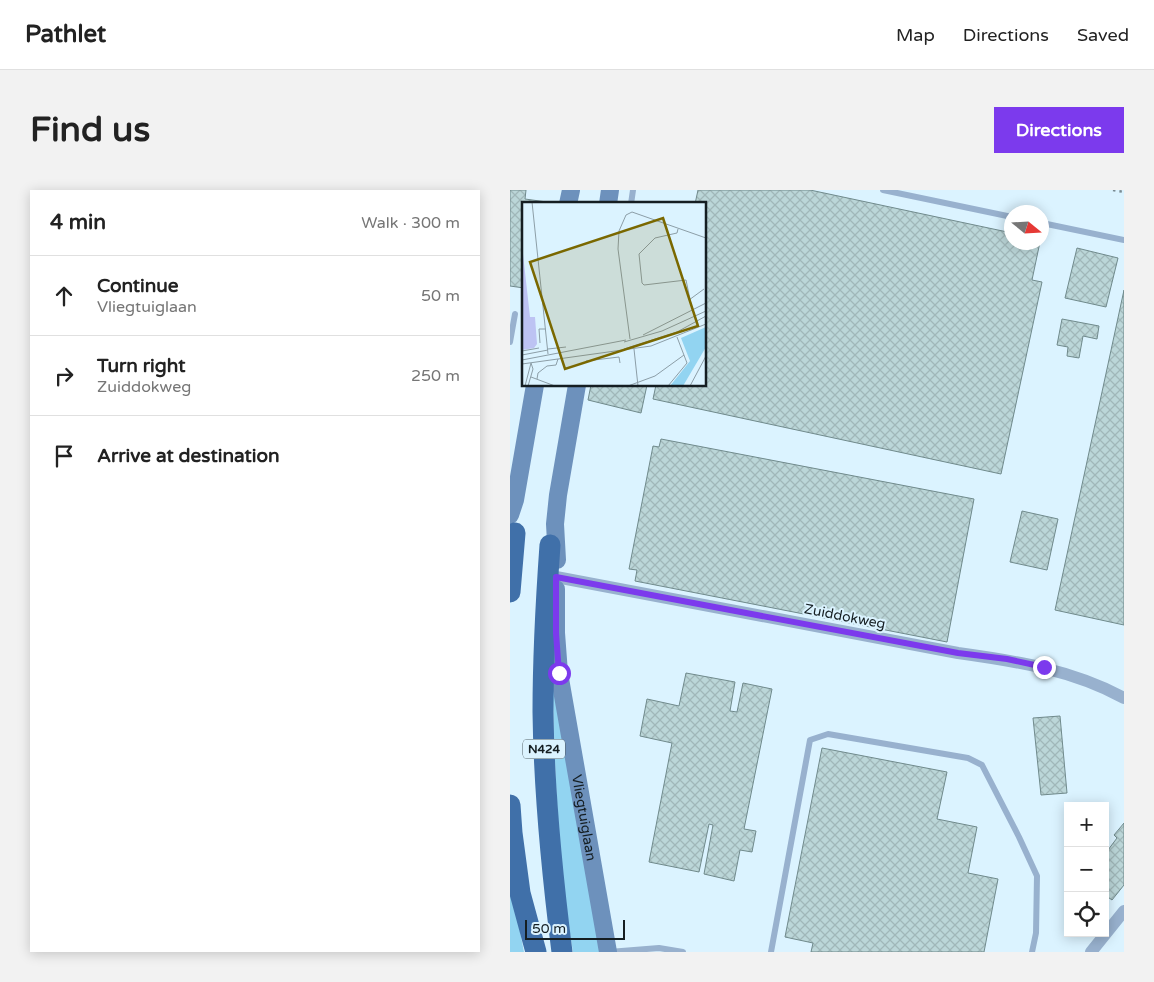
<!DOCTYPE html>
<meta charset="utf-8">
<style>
:root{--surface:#fff;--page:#f2f2f2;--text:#222;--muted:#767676;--line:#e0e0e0;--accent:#7c3aed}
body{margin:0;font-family:"Varela Round",sans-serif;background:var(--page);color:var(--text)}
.controls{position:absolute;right:15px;bottom:15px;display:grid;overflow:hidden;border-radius:0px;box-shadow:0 2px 12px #0003}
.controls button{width:45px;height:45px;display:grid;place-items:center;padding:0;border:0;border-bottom:1px solid var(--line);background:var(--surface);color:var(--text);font:25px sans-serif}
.compass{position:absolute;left:494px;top:15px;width:45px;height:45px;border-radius:50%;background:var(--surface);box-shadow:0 2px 12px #0003;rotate:108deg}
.scale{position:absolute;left:15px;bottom:12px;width:100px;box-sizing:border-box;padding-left:5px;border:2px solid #151e22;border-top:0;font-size:14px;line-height:18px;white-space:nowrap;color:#151e22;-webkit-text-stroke:4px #dbf3ff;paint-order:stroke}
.stop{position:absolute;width:15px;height:15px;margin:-11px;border:4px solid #7c3aed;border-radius:50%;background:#fff}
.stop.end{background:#7c3aed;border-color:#fff;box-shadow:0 1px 5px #0008}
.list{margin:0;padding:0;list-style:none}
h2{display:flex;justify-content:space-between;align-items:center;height:65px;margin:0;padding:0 20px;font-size:21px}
h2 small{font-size:16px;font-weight:400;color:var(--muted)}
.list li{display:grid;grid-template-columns:32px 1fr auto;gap:15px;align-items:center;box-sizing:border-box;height:80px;padding:0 20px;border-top:1px solid var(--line)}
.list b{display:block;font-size:19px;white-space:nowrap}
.list p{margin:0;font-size:16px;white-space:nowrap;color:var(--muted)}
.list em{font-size:16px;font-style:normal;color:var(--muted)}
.icon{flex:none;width:28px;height:28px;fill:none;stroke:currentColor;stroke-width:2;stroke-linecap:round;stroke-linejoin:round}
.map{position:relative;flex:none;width:614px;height:762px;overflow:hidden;border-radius:0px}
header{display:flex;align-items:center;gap:30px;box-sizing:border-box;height:70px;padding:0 25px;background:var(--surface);border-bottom:1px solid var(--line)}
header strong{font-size:24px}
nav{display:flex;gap:28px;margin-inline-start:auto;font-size:18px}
.intro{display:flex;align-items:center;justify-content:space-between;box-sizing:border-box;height:120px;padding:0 30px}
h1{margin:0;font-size:35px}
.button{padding:12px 22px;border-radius:0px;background:var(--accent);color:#fff;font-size:18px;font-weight:700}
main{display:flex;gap:30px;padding:0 30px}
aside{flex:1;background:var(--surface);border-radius:0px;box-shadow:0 2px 12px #0003}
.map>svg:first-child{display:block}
.grass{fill:#92d4f1}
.building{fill:url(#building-cross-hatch);stroke:#708a8c}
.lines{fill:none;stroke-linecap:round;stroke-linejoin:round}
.path{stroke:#7a8b93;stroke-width:2.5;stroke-dasharray:2.5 4;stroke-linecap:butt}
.service{stroke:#98b1ce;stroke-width:6}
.minor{stroke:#98b1ce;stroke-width:12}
.secondary{stroke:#6d91bc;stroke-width:18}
.trunk{stroke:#4070a9;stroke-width:21}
.route{stroke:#7c3aed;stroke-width:6}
.labels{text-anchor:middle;stroke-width:4;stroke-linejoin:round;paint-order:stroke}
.shield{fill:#dbf3ff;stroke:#505e64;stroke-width:1}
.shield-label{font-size:12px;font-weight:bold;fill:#151e22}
.street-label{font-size:14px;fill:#151e22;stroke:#dbf3ff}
.inset-road{fill:none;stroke:#8c9ea7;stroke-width:1}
.view{fill:#7a6800;fill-opacity:0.15;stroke:#7a6800;stroke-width:2.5}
.inset-edge{fill:none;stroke:#151e22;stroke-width:2.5}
</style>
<header>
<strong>Pathlet</strong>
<nav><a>Map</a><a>Directions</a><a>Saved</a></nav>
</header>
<div class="intro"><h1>Find us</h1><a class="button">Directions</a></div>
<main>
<aside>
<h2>4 min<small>Walk · 300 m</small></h2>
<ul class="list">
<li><svg class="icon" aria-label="ahead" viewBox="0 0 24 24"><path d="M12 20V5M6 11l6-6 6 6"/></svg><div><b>Continue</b><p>Vliegtuiglaan</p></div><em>50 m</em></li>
<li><svg class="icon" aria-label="right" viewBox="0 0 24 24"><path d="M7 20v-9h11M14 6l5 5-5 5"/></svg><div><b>Turn right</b><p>Zuiddokweg</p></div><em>250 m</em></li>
<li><svg class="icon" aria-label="arrive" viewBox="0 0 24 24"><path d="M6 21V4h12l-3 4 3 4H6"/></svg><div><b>Arrive at destination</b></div></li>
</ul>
</aside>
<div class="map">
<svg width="614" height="762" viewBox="0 0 614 762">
<defs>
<pattern id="building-cross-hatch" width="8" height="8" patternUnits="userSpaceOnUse" patternTransform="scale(1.25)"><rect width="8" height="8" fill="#bbd6d8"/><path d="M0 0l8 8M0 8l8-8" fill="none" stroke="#a0b7b9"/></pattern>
</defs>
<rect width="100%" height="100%" fill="#dbf3ff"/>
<path class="grass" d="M 42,458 L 93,762 L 63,762 C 46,662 44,559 42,458 Z
M 0,686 L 2,701 L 14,762 L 0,762 Z"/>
<path class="building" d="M 0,0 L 16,0 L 15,9 L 44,13 L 14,14 L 14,98 L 0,96 Z
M 188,0 L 300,0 L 502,43 L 502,52 L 530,52 L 522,90 L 532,92 L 491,284 L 143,209 L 146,195 L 195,195 L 195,14 L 185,14 Z
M 567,58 L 608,68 L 596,117 L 555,108 Z
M 614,100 L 614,435 L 545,420 Z
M 552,129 L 589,136 L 587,149 L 573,146 L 569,168 L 557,166 L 558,157 L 547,155 Z
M 81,195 L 137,195 L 131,223 L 78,210 Z
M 151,249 L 464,309 L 437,452 L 125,391 L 127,380 L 119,379 L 143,256 L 149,257 Z
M 512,321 L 548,329 L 537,380 L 500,372 Z
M 176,483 L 225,492 L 220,521 L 227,522 L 233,493 L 262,499 L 234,639 L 246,641 L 242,662 L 230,660 L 224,691 L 194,684 L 203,635 L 199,634 L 189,682 L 139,672 L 162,553 L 130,546 L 137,509 L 169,516 Z
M 550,526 L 557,603 L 531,605 L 523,528 Z
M 312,558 L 437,582 L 427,629 L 467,637 L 458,683 L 488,689 L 474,762 L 301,762 L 303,753 L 275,747 Z
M 614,633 L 614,695 L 602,710 L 595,705 L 595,664 L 607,648 L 604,645 Z"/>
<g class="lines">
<path class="path" d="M 603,0 L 614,2"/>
<path class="service" d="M 373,0 L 502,27
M 121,14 L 123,0
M 532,33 L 614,50
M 0,152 L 5,124
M 99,762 L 149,758 L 173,762
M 261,762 L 300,550 L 318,544 L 458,568 L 472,575 L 509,647 L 527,686 L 526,743 L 522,762"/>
<path class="minor" d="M 46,387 L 448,463 C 506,471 563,480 614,508
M 581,762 L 614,721"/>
<g class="secondary">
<path d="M 58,14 L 61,0"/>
<path d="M 98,14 L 100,0"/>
<path d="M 0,325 L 5,310 L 25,195"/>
<path d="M 47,370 L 45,334 L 48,305 L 67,195"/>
<path id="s1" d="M 46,399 L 46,443 L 49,483 L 98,762"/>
</g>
<path class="trunk" d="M 40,355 C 36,411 33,466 33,522 C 34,602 42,683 52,762
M 0,402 L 5,343
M 0,615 L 2,643 L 10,703 L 26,762"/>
</g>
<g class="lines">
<path class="route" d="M 49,483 L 46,443 L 46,387 L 448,463 L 497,469 L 534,477"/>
</g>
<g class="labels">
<rect class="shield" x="13" y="549.5" width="42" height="19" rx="4"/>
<g class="shield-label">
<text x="34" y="563">N424</text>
</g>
<g class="street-label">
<text transform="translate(335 426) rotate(11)" y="5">Zuiddokweg</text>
<text dy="5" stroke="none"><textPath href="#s1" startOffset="231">Vliegtuiglaan</textPath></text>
</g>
</g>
<g transform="translate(12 12)">
<rect width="184" height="184" fill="#dbf3ff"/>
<path d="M 184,125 L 184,145 L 161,184 L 148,184 L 168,159 L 159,136 Z" fill="#92d4f1"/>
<path d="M 0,43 L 8,115 L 13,115 L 15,142 L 12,146 L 0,148 Z" fill="#bdc3f3"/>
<path class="inset-road" d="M 10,0 L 26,152M 156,27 L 155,31 L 133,36 L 117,52 L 120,81 L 122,83 L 164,78 L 170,107M 167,98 L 182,87M 121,133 L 184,101M 108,137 L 96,47 L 97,29 L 104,13 L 110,10 L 184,36M 102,140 L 140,129 L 184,109M 18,141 L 17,127 L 24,127M 26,147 L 44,145M 102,147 L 155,130 L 184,114M 112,147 L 116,184M 0,149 L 17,146M 0,153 L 26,148M 0,158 L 104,138M 64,159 L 97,155 L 98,161M 0,162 L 129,144 L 184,122M 9,175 L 33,184M 15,177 L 16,171 L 25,164 L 34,163 L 36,157M 3,184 L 9,161M 6,184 L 11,167 L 9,161M 106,184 L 133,174 L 162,153M 146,184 L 165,161 L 155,135M 168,184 L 184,154"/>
<path class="view" d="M 141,16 L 176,124 L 43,167 L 8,60 Z"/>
<rect width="184" height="184" class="inset-edge"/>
</g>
</svg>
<div class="controls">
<button>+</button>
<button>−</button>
<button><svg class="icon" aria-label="locate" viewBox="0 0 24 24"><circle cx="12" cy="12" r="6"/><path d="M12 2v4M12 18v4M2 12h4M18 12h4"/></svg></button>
</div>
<svg class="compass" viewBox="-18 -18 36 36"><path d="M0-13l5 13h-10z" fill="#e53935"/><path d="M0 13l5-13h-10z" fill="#767676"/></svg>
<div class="scale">50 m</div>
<div class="stop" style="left:49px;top:483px"></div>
<div class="stop end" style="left:534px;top:477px"></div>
</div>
</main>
